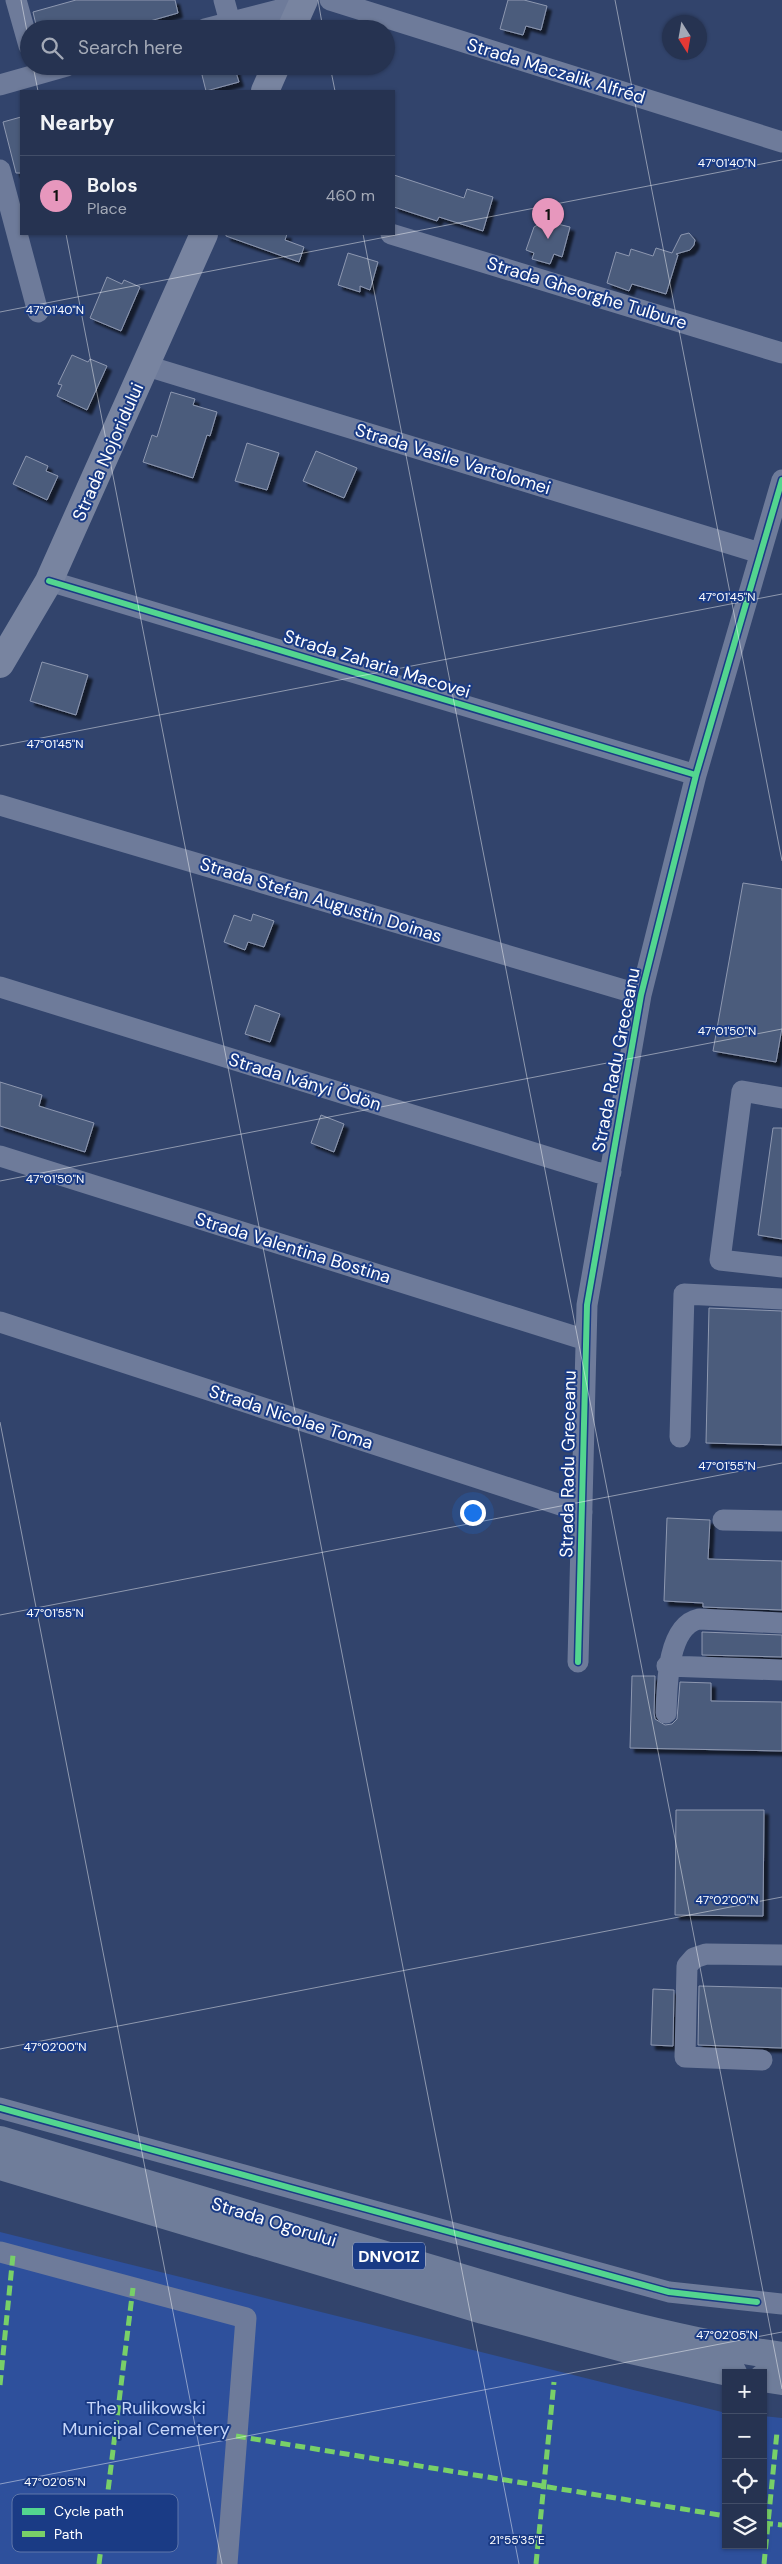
<!DOCTYPE html>
<meta charset="utf-8">
<style>
:root{--surface:#263351;--page:#323f5b;--text:#f1f3f6;--muted:#a4aab7;--line:#424e68;--accent:#e797bd}
body{margin:0;font-family:"DM Sans",sans-serif;background:var(--page);color:var(--text)}
.controls{position:absolute;right:15px;bottom:15px;display:grid;overflow:hidden;border-radius:0px;box-shadow:0 1px 4px #0004}
.controls button{width:45px;height:45px;display:grid;place-items:center;padding:0;border:0;border-bottom:1px solid var(--line);background:var(--surface);color:var(--text);font:25px sans-serif}
.compass{position:absolute;left:662px;top:15px;width:45px;height:45px;border-radius:50%;background:var(--surface);box-shadow:0 1px 4px #0004;rotate:169deg}
.you{position:absolute;left:472px;top:1512px;width:18px;height:18px;margin:-12px;border:4px solid #fff;border-radius:50%;background:#1a73e8;box-shadow:0 0 0 8px #1a73e833}
.badge{display:grid;place-items:center;width:32px;height:32px;border-radius:50%;background:var(--accent);color:#111;font-size:16px;font-weight:700}
.pin{position:absolute;translate:-50% -41px;filter:drop-shadow(0 1px 2px #0008)}
.pin::after{content:'';position:absolute;top:26px;width:18px;height:15px;background:inherit;clip-path:polygon(0 0,100% 0,50% 100%)}
.list{margin:0;padding:0;list-style:none}
h2{display:flex;justify-content:space-between;align-items:center;height:65px;margin:0;padding:0 20px;font-size:21px}
h2 small{font-size:16px;font-weight:400;color:var(--muted)}
.list li{display:grid;grid-template-columns:32px 1fr auto;gap:15px;align-items:center;box-sizing:border-box;height:80px;padding:0 20px;border-top:1px solid var(--line)}
.list b{display:block;font-size:19px;white-space:nowrap}
.list p{margin:0;font-size:16px;white-space:nowrap;color:var(--muted)}
.list em{font-size:16px;font-style:normal;color:var(--muted)}
.icon{flex:none;width:28px;height:28px;fill:none;stroke:currentColor;stroke-width:2;stroke-linecap:round;stroke-linejoin:round}
.map{position:relative;flex:none;width:782px;height:2564px;overflow:hidden}
.search{position:absolute;background:var(--surface);box-shadow:0 1px 4px #0004;left:20px;top:20px;width:375px;height:55px;display:flex;align-items:center;gap:12px;box-sizing:border-box;padding:0 18px;border-radius:28px;color:var(--muted);font-size:19px}
.panel{position:absolute;background:var(--surface);box-shadow:0 1px 4px #0004;left:20px;top:90px;width:375px;height:145px;border-radius:0px}
.map>svg:first-child{display:block}
.green{fill:#2e509c}
.building{fill:#4c5b7c;stroke:#8d98b0;filter:url(#shadow)}
.lines{fill:none;stroke-linecap:round;stroke-linejoin:round}
.minor{stroke:#6e7b9a;stroke-width:21}
.major{stroke:#7884a0;stroke-width:28}
.highway{stroke:#6f7d9a;stroke-width:28}
.quiet{stroke:#78d068;stroke-width:5;stroke-dasharray:10 5;stroke-linecap:butt}
.cycleway-casing{stroke:#1a3b85;stroke-width:9}
.cycleway{stroke:#53d58f;stroke-width:6}
.ticks{fill:none;stroke:#fff;stroke-width:1;stroke-opacity:0.45}
.labels{text-anchor:middle;stroke-width:4;stroke-linejoin:round;paint-order:stroke}
.shield{fill:#1a3b85;stroke:#bac4da;stroke-width:1}
.shield-label{font-size:16px;font-weight:bold;fill:#fff}
.street-label{font-size:18px;fill:#fff;stroke:#1a3b85}
.park-label{font-size:18px;fill:#c6d6f9;stroke:#1a3b85}
.key{fill:#1a3b85;stroke:#5f76aa;stroke-width:1}
.key-label{font-size:14px;fill:#fff}
.ticks-label{font-size:12px;text-anchor:middle;fill:#fff;stroke:#1a3b85;stroke-width:4;stroke-linejoin:round;paint-order:stroke}
</style>
<div class="map">
<svg width="782" height="2564" viewBox="0 0 782 2564">
<defs>
<filter id="shadow"><feDropShadow dx="4.5" dy="4.5" stdDeviation="1" flood-color="#0009"/></filter>
</defs>
<rect width="100%" height="100%" fill="#32446c"/>
<path class="green" d="M 0,2232 L 726,2413 L 726,2545 L 763,2545 L 763,2416 L 782,2418 L 782,2564 L 0,2564 Z"/>
<path class="building" d="M 76,0 L 175,0 L 178,13 L 122,29 L 37,29 L 33,12 Z
M 508,0 L 524,0 L 547,6 L 541,30 L 526,26 L 523,35 L 500,29 Z
M 202,66 L 234,66 L 239,82 L 206,91 L 202,75 L 205,74 Z
M 21,117 L 21,173 L 16,173 L 3,122 Z
M 394,175 L 464,198 L 467,189 L 493,197 L 483,231 L 439,217 L 437,221 L 394,207 Z
M 545,221 L 570,227 L 562,257 L 554,254 L 550,264 L 532,259 L 534,253 L 526,250 L 534,227 Z
M 689,233 L 695,240 L 694,245 L 690,250 L 676,254 L 678,255 L 666,294 L 632,284 L 629,291 L 607,283 L 616,252 L 629,256 L 631,249 L 653,256 L 656,248 L 672,253 L 681,235 Z
M 226,234 L 287,234 L 285,240 L 304,247 L 299,262 L 226,236 Z
M 348,253 L 378,262 L 370,290 L 360,286 L 360,292 L 338,285 Z
M 107,277 L 122,284 L 124,280 L 140,287 L 121,331 L 90,318 Z
M 72,355 L 88,362 L 90,359 L 107,366 L 87,410 L 57,396 L 62,385 L 58,384 Z
M 171,392 L 195,399 L 193,405 L 217,412 L 210,436 L 207,435 L 193,478 L 143,462 L 152,435 L 157,437 Z
M 247,443 L 279,453 L 267,490 L 235,481 Z
M 316,451 L 357,468 L 344,498 L 303,481 Z
M 26,456 L 48,466 L 46,471 L 58,476 L 47,500 L 13,484 Z
M 42,662 L 88,675 L 76,715 L 30,701 Z
M 743,883 L 782,889 L 782,1028 L 776,1062 L 713,1051 Z
M 253,914 L 274,921 L 264,947 L 248,942 L 245,950 L 224,942 L 234,915 L 251,921 Z
M 255,1005 L 280,1014 L 270,1042 L 245,1034 Z
M 0,1082 L 42,1095 L 39,1106 L 94,1123 L 85,1152 L 0,1126 Z
M 321,1115 L 344,1124 L 334,1152 L 311,1143 Z
M 773,1128 L 782,1128 L 782,1239 L 758,1235 Z
M 709,1308 L 782,1311 L 782,1445 L 706,1443 Z
M 667,1518 L 710,1520 L 708,1559 L 782,1561 L 782,1610 L 703,1607 L 703,1603 L 664,1601 Z
M 702,1632 L 782,1635 L 782,1657 L 702,1655 Z
M 632,1676 L 655,1676 L 654,1713 L 655,1719 L 665,1725 L 672,1724 L 677,1719 L 680,1682 L 711,1683 L 711,1701 L 782,1702 L 782,1751 L 630,1748 Z
M 676,1810 L 764,1810 L 763,1916 L 675,1915 Z
M 699,1986 L 782,1988 L 782,2048 L 698,2045 Z
M 653,1989 L 674,1990 L 673,2046 L 651,2045 Z"/>
<g class="lines">
<path class="minor" d="M 16,0 L 29,46
M 224,0 L 230,22
M 330,0 L 782,142
M 205,29 L 302,4
M 0,85 L 67,66
M 0,170 L 38,312
M 391,234 L 782,353
M 147,366 L 760,553
M 49,581 L 696,775
M 0,805 L 641,995
M 0,987 L 599,1173 L 611,1172
M 782,1098 L 742,1091 L 720,1260 L 782,1267
M 0,1156 L 586,1340
M 0,1322 L 582,1512
M 680,1437 L 684,1294 L 782,1299
M 723,1520 L 782,1521
M 578,1662 L 587,1305 L 641,995 L 696,775 L 782,480
M 667,1666 L 782,1670
M 666,1713 C 667,1686 667,1626 699,1619 L 782,1623
M 762,2060 L 685,2057 L 687,1966 L 694,1958 L 706,1954 L 782,1955
M 0,2108 L 669,2292 L 782,2304
M 0,2252 L 246,2318 L 227,2564"/>
<path class="major" d="M 291,29 L 304,0
M 265,91 L 276,66
M 0,664 L 49,581 L 204,234"/>
<path class="highway" d="M 0,2140 C 141,2182 281,2224 422,2266 C 540,2301 660,2339 782,2356
M 0,2166 L 483,2310 L 627,2349 L 733,2373
M 763,2378 L 782,2381"/>
<path class="quiet" d="M 0,2385 L 13,2255
M 236,2436 L 726,2516
M 763,2523 L 782,2525
M 99,2564 L 133,2288
M 536,2564 L 554,2382
M 764,2564 L 777,2432"/>
<g class="cycleway-casing">
<path id="cycleway" d="M 49,581 L 696,775
M 578,1662 L 587,1305 L 641,995 L 696,775 L 782,480
M 0,2108 L 669,2292 L 757,2302"/>
</g>
<use href="#cycleway" class="cycleway"/>
</g>
<path class="ticks" d="M 21,0 L 29,42M 318,0 L 323,29M 615,0 L 782,861M 33,66 L 38,91M 330,66 L 335,91M 66,234 L 519,2564M 363,234 L 782,2389M 0,312 L 782,160M 0,746 L 782,594M 0,1181 L 782,1029M 0,1422 L 222,2564M 0,1615 L 782,1463M 0,2049 L 782,1897M 0,2484 L 782,2332"/>
<g class="labels">
<rect class="shield" x="353" y="2242.5" width="72" height="27" rx="4"/>
<g class="shield-label">
<text x="389" y="2262">DNVO1Z</text>
</g>
<g class="street-label">
<text transform="translate(556 71) rotate(17)" y="6">Strada Maczalik Alfréd</text>
<text transform="translate(587 293) rotate(17)" y="6">Strada Gheorghe Tulbure</text>
<text transform="translate(108 452) rotate(-66)" y="6">Strada Nojoridului</text>
<text transform="translate(453 459) rotate(17)" y="6">Strada Vasile Vartolomei</text>
<text transform="translate(377 664) rotate(17)" y="6">Strada Zaharia Macovei</text>
<text transform="translate(321 900) rotate(17)" y="6">Strada Stefan Augustin Doinas</text>
<text transform="translate(616 1060) rotate(-79)" y="6">Strada Radu Greceanu</text>
<text transform="translate(305 1082) rotate(17)" y="6">Strada Iványi Ödön</text>
<text transform="translate(293 1248) rotate(17)" y="6">Strada Valentina Bostina</text>
<text transform="translate(291 1417) rotate(18)" y="6">Strada Nicolae Toma</text>
<text transform="translate(568 1464) rotate(-89)" y="6">Strada Radu Greceanu</text>
<text transform="translate(274 2222) rotate(17)" y="6">Strada Ogorului</text>
</g>
<g class="park-label">
<text x="146" y="2414">The Rulikowski<tspan x="146" dy="21">Municipal Cemetery</tspan></text>
</g>
</g>
<rect x="12" y="2494" width="166" height="58" rx="8" class="key"/>
<rect x="22" y="2508" width="23" height="7" fill="#53d58f"/>
<rect x="22" y="2531" width="23" height="6" fill="#78d068"/>
<g class="key-label">
<text x="54" y="2516">Cycle path</text>
<text x="54" y="2539">Path</text>
</g>
<g class="ticks-label">
<text x="727" y="167">47°01'40"N</text>
<text x="55" y="314">47°01'40"N</text>
<text x="727" y="601">47°01'45"N</text>
<text x="55" y="748">47°01'45"N</text>
<text x="727" y="1035">47°01'50"N</text>
<text x="55" y="1183">47°01'50"N</text>
<text x="727" y="1470">47°01'55"N</text>
<text x="55" y="1617">47°01'55"N</text>
<text x="727" y="1904">47°02'00"N</text>
<text x="55" y="2051">47°02'00"N</text>
<text x="727" y="2339">47°02'05"N</text>
<text x="55" y="2486">47°02'05"N</text>
<text x="517" y="2544">21°55'35"E</text>
</g>
</svg>
<div class="controls">
<button>+</button>
<button>−</button>
<button><svg class="icon" aria-label="locate" viewBox="0 0 24 24"><circle cx="12" cy="12" r="6"/><path d="M12 2v4M12 18v4M2 12h4M18 12h4"/></svg></button>
<button><svg class="icon" aria-label="layers" viewBox="0 0 24 24"><path d="M12 4l9 5-9 5-9-5zM3 14l9 5 9-5"/></svg></button>
</div>
<svg class="compass" viewBox="-18 -18 36 36"><path d="M0-13l5 13h-10z" fill="#e53935"/><path d="M0 13l5-13h-10z" fill="#a4aab7"/></svg>
<div class="you"></div>
<div class="pin badge" style="left:548px;top:239px">1</div>
<div class="search"><svg class="icon" aria-label="search" viewBox="0 0 24 24"><circle cx="10" cy="10" r="6"/><path d="M15 15l6 6"/></svg>Search here</div>
<section class="panel">
<h2>Nearby<small></small></h2>
<ul class="list">
<li><span class="badge">1</span><div><b>Bolos</b><p>Place</p></div><em>460 m</em></li>
</ul>
</section>
</div>
